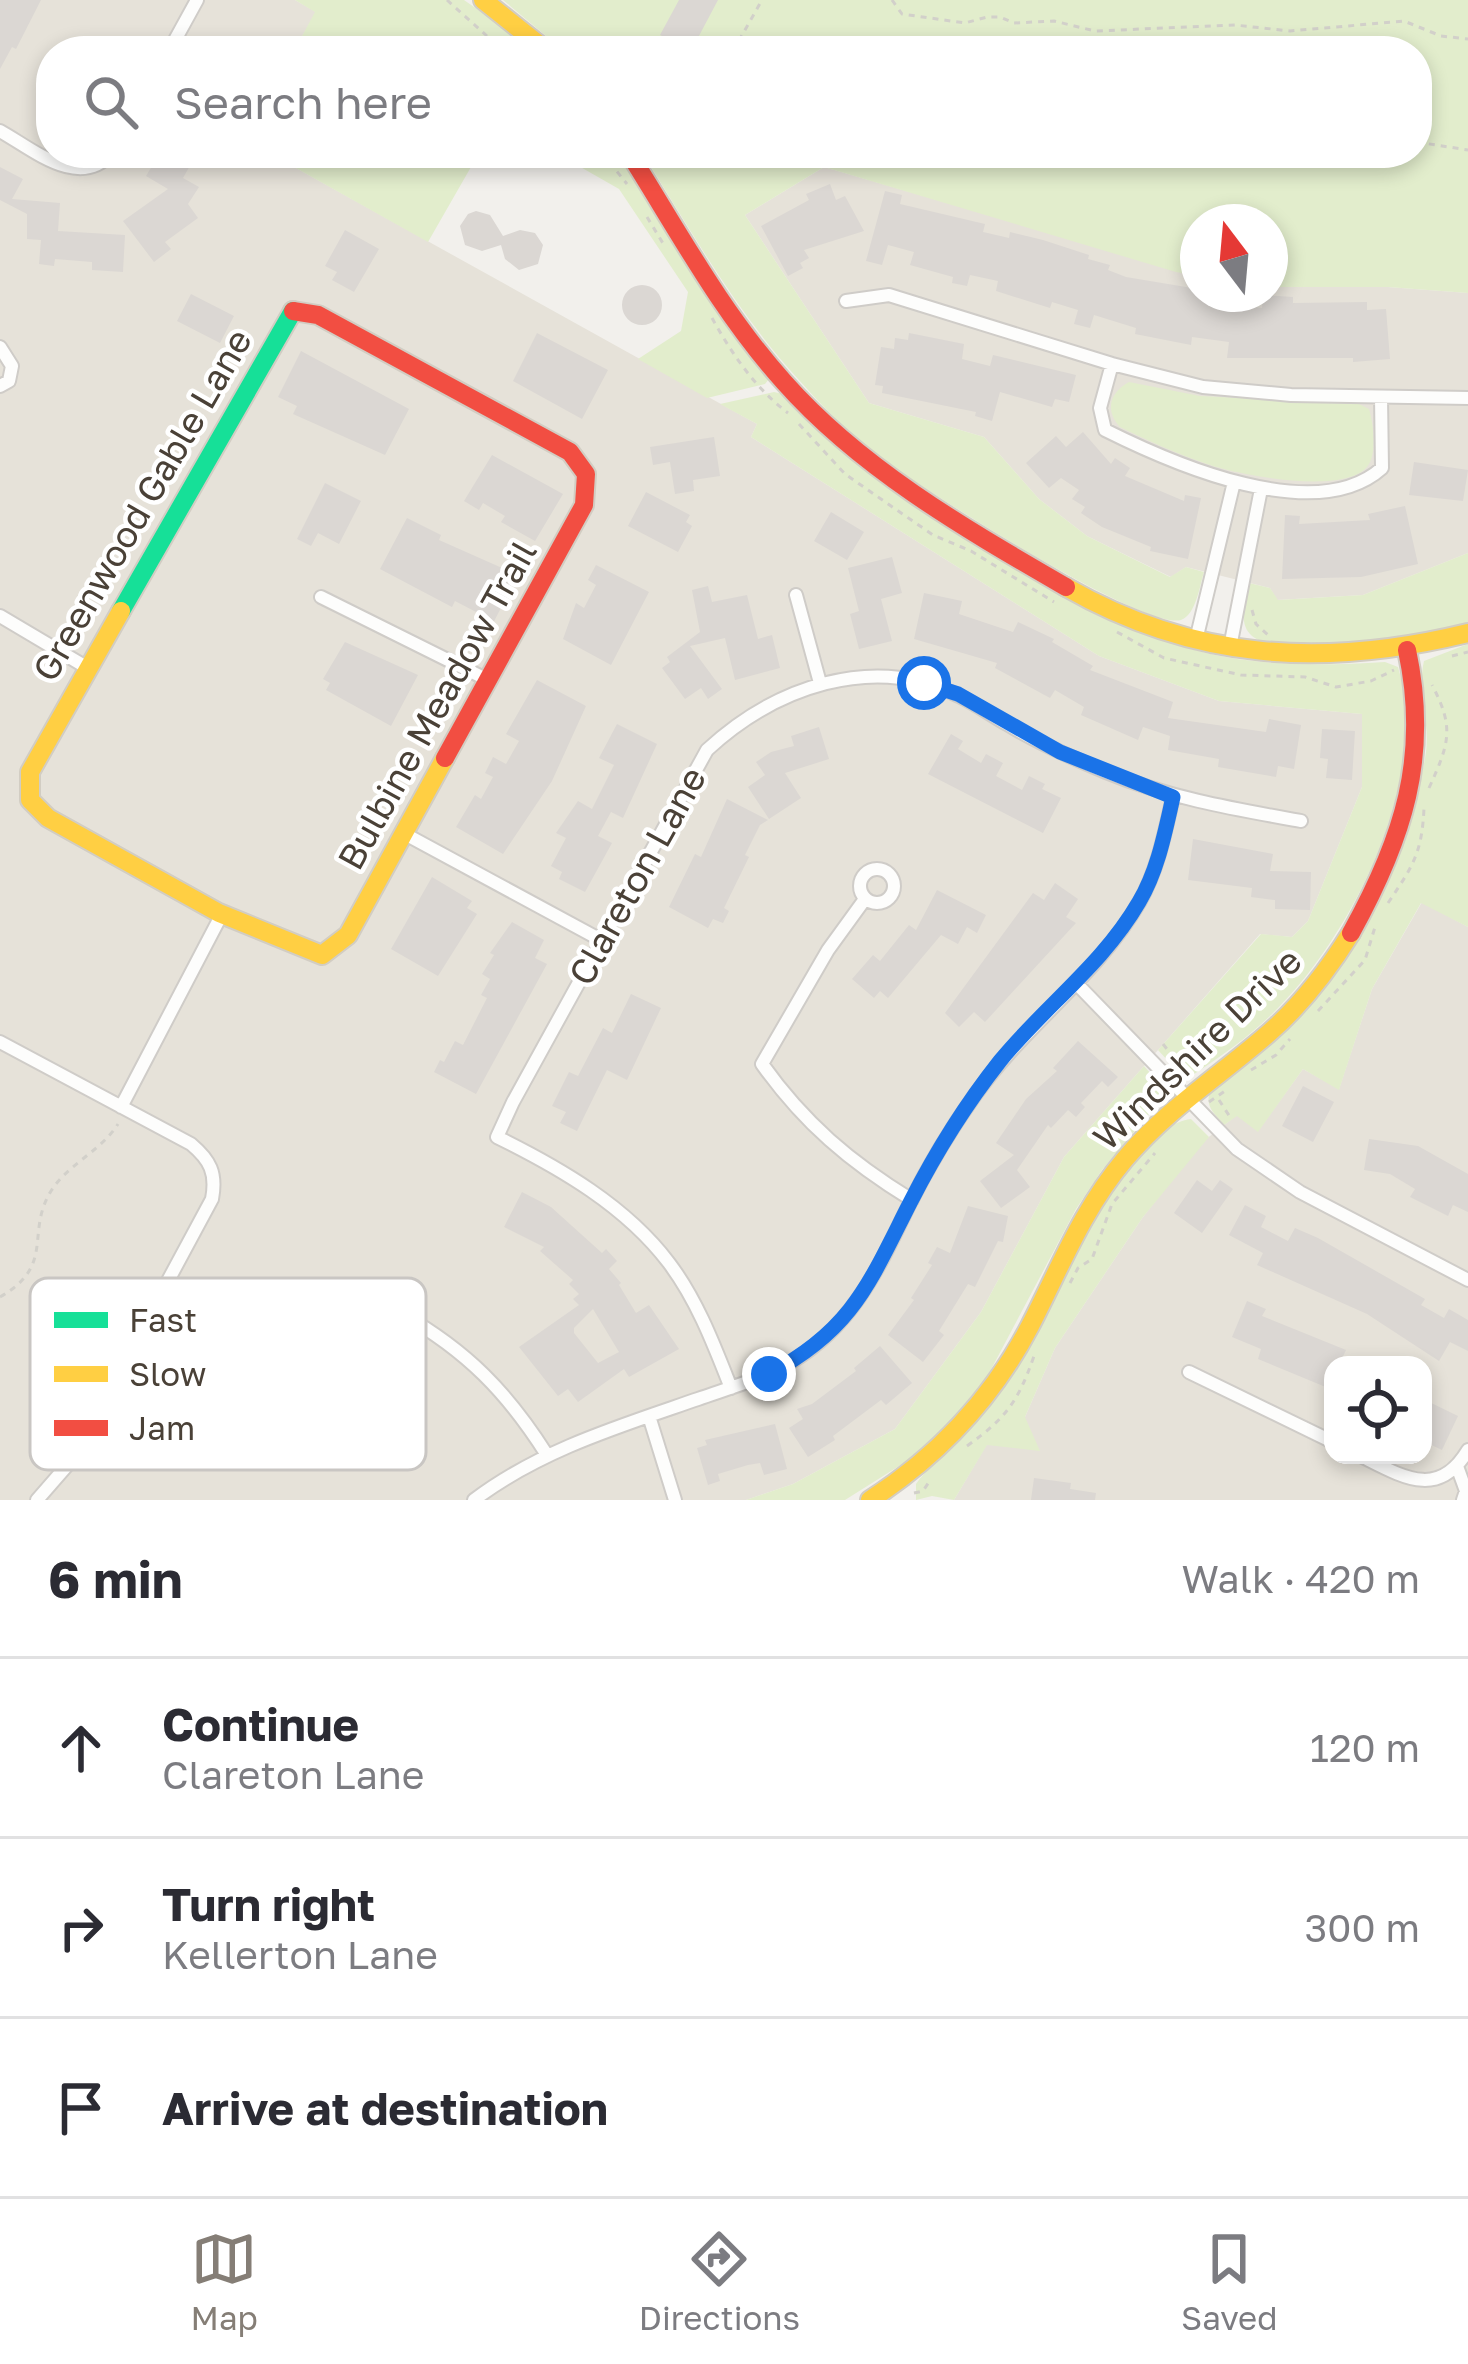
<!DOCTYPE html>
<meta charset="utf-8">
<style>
:root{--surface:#fff;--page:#f7f7f7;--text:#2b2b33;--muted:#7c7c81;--line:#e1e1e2;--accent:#857e76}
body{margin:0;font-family:"Golos Text",sans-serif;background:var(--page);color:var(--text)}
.controls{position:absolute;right:36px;bottom:36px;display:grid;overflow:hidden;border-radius:24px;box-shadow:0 6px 18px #0003}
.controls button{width:108px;height:108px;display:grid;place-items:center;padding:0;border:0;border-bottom:3px solid var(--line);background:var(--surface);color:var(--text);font:60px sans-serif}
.compass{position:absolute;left:1180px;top:204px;width:108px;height:108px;border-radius:50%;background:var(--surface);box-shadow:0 6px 18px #0003;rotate:344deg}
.stop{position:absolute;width:36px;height:36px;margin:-27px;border:9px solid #1a73e8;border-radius:50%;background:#fff}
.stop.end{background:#1a73e8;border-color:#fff;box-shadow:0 3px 12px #0008}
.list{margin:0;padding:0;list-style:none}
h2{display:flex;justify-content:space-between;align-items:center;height:156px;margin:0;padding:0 48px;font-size:51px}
h2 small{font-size:39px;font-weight:400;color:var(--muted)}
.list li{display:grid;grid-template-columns:78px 1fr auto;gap:36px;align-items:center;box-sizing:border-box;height:180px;padding:0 48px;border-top:3px solid var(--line)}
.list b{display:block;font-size:45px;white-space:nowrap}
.list p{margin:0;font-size:39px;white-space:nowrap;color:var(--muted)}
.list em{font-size:39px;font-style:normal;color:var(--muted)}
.icon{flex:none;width:66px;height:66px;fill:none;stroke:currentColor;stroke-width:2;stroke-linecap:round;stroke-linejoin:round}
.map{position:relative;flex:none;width:1468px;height:1500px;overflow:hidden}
.search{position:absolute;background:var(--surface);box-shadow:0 6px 18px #0003;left:36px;right:36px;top:36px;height:132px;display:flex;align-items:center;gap:30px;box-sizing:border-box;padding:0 42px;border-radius:48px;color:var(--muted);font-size:45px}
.sheet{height:696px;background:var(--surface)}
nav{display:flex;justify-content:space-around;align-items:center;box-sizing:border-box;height:168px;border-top:3px solid var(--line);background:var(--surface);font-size:33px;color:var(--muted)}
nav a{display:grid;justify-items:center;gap:6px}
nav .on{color:var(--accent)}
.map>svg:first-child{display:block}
.residential{fill:#e6e2d9;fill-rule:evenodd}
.green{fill:#e2edcc}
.building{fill:#dbd7d3;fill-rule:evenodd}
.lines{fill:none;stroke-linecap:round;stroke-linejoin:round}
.street-casing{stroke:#cfccc8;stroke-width:16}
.fast-casing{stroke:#d2cdc3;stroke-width:22}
.slow-casing{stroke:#d2cdc3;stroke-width:22}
.jam-casing{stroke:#d2cdc3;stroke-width:22}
.path{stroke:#d2d0ca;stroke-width:3;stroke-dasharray:6 6;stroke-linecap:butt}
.street{stroke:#fdfdfc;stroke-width:12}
.fast{stroke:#16e098;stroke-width:18}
.slow{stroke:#ffcf43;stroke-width:18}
.jam{stroke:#f24e42;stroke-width:18}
.route{stroke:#1a73e8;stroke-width:15}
.labels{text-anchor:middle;stroke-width:9;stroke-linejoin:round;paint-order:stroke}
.street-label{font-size:36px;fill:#4a4137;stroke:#fff}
.key{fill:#fff;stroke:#c9c6c3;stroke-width:3}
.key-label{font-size:33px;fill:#4a4137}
</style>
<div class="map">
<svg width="1468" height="1500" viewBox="0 0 1468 1500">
<rect width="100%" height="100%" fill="#f2f0ec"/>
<path class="residential" d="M 0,0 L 295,0 L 316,12 L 294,51 L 51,51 L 51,153 L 269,153 L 757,424 L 751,437 L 1099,656 L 1219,701 L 1362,714 L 1362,787 L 1308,921 L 1292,937 L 1260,934 L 1064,1157 L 981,1312 L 895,1429 L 793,1484 L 746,1500 L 0,1500 Z
M 824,167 L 1198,276 L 1198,294 L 1270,294 L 1270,287 L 1388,287 L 1468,293 L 1468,553 L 1363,595 L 1277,600 L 1270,588 L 1186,567 L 1171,577 L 1087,536 L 1039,499 L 984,437 L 869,403 L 745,215 Z
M 1422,902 L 1468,927 L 1468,1500 L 954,1500 L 987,1444 L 1025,1417 L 1055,1348 L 1143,1217 L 1201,1143 L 1237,1115 L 1258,1131 L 1303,1069 L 1339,1089 L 1372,989 ZM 1333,1365 L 1423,1365 L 1423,1455 L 1333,1455 Z"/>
<path class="green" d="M 295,0 L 464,0 L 517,37 L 515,49 L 294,51 L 315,12 Z
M 503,0 L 1468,0 L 1468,293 L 1388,287 L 1270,287 L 1270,222 L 1198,222 L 1198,276 L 1176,272 L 824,167 L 745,215 L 869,403 L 984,437 L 1039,499 L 1087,536 L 1170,577 L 1186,567 L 1204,572 C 1200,585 1196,615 1181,620 C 1143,631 916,485 877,455 C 848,433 822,406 798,379 C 736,312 691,230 642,153 L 1417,153 L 1417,51 L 564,51 Z
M 269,153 L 479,153 L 428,242 Z
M 556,153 L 618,153 L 769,379 L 765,384 L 707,398 L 638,359 L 681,331 L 688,292 L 619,189 Z
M 1129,382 L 1200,396 L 1359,404 L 1369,409 C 1373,422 1377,451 1369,464 C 1350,497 1238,475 1207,464 C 1177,454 1149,441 1120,427 C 1105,411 1109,393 1129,382 Z
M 774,392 L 783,394 C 854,469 936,522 1026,573 C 1077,602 1128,630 1184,647 C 1249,667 1318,666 1385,662 L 1398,667 C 1430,777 1355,930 1278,1008 C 1253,1034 1222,1056 1191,1076 L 1180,1074 L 1158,1050 L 1261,934 L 1292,937 L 1308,921 L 1362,787 L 1362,714 L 1219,701 L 1099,656 L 751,437 L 757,424 L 720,404 Z
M 1468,553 L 1468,623 C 1431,633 1281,661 1252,636 C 1237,623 1246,601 1249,583 L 1270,588 L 1278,600 L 1363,595 Z
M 1468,644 L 1468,927 L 1421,903 L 1372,989 L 1339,1090 L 1303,1069 L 1258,1132 L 1237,1116 L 1224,1125 C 1211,1110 1203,1104 1213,1085 C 1313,1008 1352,970 1398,850 C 1410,818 1421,786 1426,752 C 1430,722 1417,690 1424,661 Z
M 1144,1066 L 1160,1084 L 1164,1096 L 1102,1170 L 1076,1209 L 987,1377 L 949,1423 L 907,1461 L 845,1500 L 746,1500 L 793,1484 L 895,1429 L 981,1312 L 1064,1157 Z
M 1191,1119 L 1209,1137 L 1143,1217 L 1055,1348 L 1025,1417 L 1040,1451 L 987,1445 L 954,1500 L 932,1496 L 916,1500 L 916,1484 C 926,1469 942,1459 954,1445 C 1003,1385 1119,1125 1191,1119 Z"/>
<path class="building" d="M 0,0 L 41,0 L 16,49 L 12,47 L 0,69 Z
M 679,0 L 718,0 L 691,51 L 660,35 Z
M 160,153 L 172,153 L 191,164 L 183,178 L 199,187 L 188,204 L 198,218 L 165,242 L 171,249 L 154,262 L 123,221 L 168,189 L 146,176 Z
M 0,167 L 23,179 L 12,199 L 60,203 L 58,231 L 125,235 L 123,272 L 92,270 L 92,262 L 55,259 L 54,266 L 39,264 L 41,240 L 27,239 L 27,214 L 0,200 Z
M 830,184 L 836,200 L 845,196 L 864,231 L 804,250 L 809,258 L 800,263 L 803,268 L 788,276 L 761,226 L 809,200 L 806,194 Z
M 885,191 L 902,195 L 900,204 L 985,224 L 983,232 L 1009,238 L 1010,232 L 1043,240 L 1089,255 L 1088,259 L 1110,265 L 1108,270 L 1126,277 L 1198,289 L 1198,294 L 1211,294 L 1210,301 L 1262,308 L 1263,295 L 1293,297 L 1293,303 L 1367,302 L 1367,310 L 1386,309 L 1390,359 L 1353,362 L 1353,358 L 1227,358 L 1229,342 L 1192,337 L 1191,345 L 1135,334 L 1136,328 L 1094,315 L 1090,328 L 1074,324 L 1078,310 L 1052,302 L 1050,308 L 996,291 L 998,281 L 970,275 L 967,286 L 952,283 L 953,277 L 910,265 L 914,252 L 888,245 L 882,265 L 866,261 Z
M 476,211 L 490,215 L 503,236 L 520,230 L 535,233 L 543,245 L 538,264 L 519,270 L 505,259 L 501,245 L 482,251 L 465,245 L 460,226 L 468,214 Z
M 345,230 L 379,249 L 354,292 L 332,280 L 337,272 L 325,266 Z
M622 305a20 20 0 1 1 40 0a20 20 0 1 1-40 0Z
M 191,294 L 234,316 L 220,343 L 177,321 Z
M 537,333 L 608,370 L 582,419 L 513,381 Z
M 909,333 L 964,344 L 962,359 L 990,366 L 993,355 L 1076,375 L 1069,402 L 1055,399 L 1052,407 L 1000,392 L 992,421 L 975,416 L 976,412 L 882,393 L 883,386 L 875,385 L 881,347 L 894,349 L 895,338 L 908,340 Z
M 301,351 L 409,409 L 385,455 L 293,414 L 297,406 L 278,397 Z
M 1083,432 L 1111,464 L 1115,458 L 1130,468 L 1125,476 L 1184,501 L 1185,495 L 1201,498 L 1188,559 L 1150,551 L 1151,547 L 1102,527 L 1081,513 L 1085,507 L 1072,499 L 1079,490 L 1061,478 L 1049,488 L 1026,463 L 1056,436 L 1066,447 Z
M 714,437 L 720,476 L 693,480 L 694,491 L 675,494 L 670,462 L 653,465 L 650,447 Z
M 492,455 L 563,494 L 535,541 L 501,522 L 505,516 L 483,503 L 479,510 L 464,501 Z
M 1414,462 L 1468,470 L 1463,501 L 1409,495 Z
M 325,483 L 361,501 L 339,544 L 318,533 L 311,546 L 297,539 Z
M 646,492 L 690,515 L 686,522 L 692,526 L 678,552 L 628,526 Z
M 1405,506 L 1418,564 L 1361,577 L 1282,579 L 1285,515 L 1300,516 L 1299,524 L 1370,520 L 1368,514 Z
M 831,512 L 864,532 L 847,560 L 814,541 Z
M 407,518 L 441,535 L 439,540 L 518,575 L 490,629 L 474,621 L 478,613 L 455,601 L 452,607 L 380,569 Z
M 892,557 L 902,593 L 881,599 L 892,641 L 859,649 L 850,614 L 859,611 L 848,568 Z
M 596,565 L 649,592 L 611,665 L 563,639 L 576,603 L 584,608 L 596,585 L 588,580 Z
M 708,586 L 712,602 L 747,595 L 758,639 L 772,635 L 780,668 L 735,680 L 725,638 L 690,646 L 722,689 L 708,699 L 701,688 L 685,699 L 662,668 L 670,662 L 667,657 L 700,632 L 692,590 Z
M 924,593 L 962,601 L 959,614 L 1013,632 L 1018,622 L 1054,639 L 1052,642 L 1093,666 L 1090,670 L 1173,702 L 1168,718 L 1266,732 L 1269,719 L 1301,725 L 1294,769 L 1278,766 L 1276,777 L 1218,767 L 1219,759 L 1168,750 L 1170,736 L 1143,727 L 1138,740 L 1081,715 L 1084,707 L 1055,690 L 1050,698 L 995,668 L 997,663 L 914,639 Z
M 345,642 L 418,675 L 391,726 L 326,690 L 330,683 L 323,679 Z
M 537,680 L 586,706 L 552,781 L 503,854 L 456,827 L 475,795 L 481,799 L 493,777 L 485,773 L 493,757 L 506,764 L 519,741 L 506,734 Z
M 617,724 L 657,744 L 623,818 L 611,812 L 598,836 L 612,843 L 585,892 L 559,879 L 562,872 L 551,866 L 566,838 L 556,833 L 578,801 L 592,809 L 614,765 L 599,758 Z
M 819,727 L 829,759 L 785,773 L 801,798 L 769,819 L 748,787 L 765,775 L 756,762 L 771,752 L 794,746 L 791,736 Z
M 1322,729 L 1355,731 L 1352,780 L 1326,778 L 1328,759 L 1320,758 Z
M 951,734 L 963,741 L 958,749 L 981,763 L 986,754 L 1003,763 L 996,776 L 1022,790 L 1029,776 L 1045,784 L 1042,789 L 1061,798 L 1043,833 L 928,774 Z
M 727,799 L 768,820 L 760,825 L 745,855 L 749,857 L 724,908 L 729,911 L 723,923 L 713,919 L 708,928 L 669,907 L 695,854 L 701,857 Z
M 1193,839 L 1273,854 L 1270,871 L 1311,872 L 1310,910 L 1275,909 L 1275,900 L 1251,897 L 1252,888 L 1188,880 Z
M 432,877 L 472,901 L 467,908 L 477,914 L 438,976 L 391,949 Z
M 1055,883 L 1078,899 L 1066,917 L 1076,923 L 985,1022 L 974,1012 L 959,1027 L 945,1013 L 1033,893 L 1044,900 Z
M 937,890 L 986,915 L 977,933 L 967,927 L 958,944 L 941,935 L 888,998 L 880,991 L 874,998 L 852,979 L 873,955 L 880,961 L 909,925 L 916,930 Z
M 512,922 L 544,940 L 535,958 L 547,964 L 476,1094 L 434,1072 L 440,1060 L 444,1062 L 455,1041 L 463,1045 L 487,998 L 481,995 L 490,979 L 482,974 L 494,955 L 490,953 Z
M 631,994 L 661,1008 L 627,1080 L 607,1070 L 577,1131 L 560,1123 L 566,1112 L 552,1106 L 569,1072 L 578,1076 L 603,1028 L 612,1033 Z
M 1078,1041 L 1118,1077 L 1108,1087 L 1102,1081 L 1081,1103 L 1085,1107 L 1076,1117 L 1068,1110 L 1051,1128 L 1048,1125 L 1017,1170 L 1030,1187 L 1001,1208 L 980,1181 L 1014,1155 L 996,1143 L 1026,1099 L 1057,1071 L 1053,1068 Z
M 1303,1086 L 1334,1102 L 1313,1142 L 1282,1126 Z
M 1369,1139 L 1418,1146 L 1468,1174 L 1468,1212 L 1453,1205 L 1448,1216 L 1410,1197 L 1415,1189 L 1390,1174 L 1364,1170 Z
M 1197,1180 L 1212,1191 L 1220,1180 L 1233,1189 L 1202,1233 L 1174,1213 Z
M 522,1192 L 551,1207 L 602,1253 L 606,1249 L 617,1261 L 609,1269 L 621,1283 L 619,1285 L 636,1313 L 649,1305 L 679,1349 L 629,1377 L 624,1369 L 578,1402 L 568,1389 L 558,1396 L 519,1347 L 579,1305 L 573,1299 L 579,1294 L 569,1284 L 573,1280 L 540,1251 L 544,1247 L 504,1227 ZM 593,1309 L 619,1352 L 598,1363 L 574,1333 L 574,1328 Z
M 1245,1205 L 1266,1216 L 1261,1227 L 1288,1241 L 1295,1228 L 1318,1238 L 1425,1299 L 1421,1305 L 1444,1318 L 1449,1309 L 1468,1320 L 1468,1351 L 1450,1342 L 1439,1361 L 1367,1314 L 1257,1265 L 1263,1253 L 1229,1235 Z
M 968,1206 L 1008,1216 L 1003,1242 L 998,1241 L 975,1287 L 968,1284 L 939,1331 L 944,1335 L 923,1362 L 888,1335 L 914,1300 L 911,1298 L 932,1265 L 928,1263 L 937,1247 L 950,1253 Z
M 1247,1301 L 1266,1309 L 1262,1316 L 1346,1350 L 1339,1365 L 1333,1365 L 1328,1388 L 1258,1359 L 1261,1349 L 1232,1337 Z
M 880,1346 L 912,1383 L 886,1405 L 881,1400 L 833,1436 L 835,1440 L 808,1457 L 789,1428 L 803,1419 L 797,1409 L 812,1404 L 856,1371 L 854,1368 Z
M 1423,1399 L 1458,1416 L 1442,1450 L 1423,1441 Z
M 775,1424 L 787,1469 L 764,1475 L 760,1463 L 748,1465 L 718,1474 L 720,1481 L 708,1485 L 697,1448 L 707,1445 L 705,1440 Z
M 1034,1478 L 1071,1483 L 1070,1489 L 1096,1493 L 1095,1500 L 1031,1500 Z"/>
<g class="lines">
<g class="street-casing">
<path id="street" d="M 169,51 L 197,0
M 0,131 C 34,150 79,190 112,153
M 846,301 L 889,295 L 1112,364 L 1203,387 L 1291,395 L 1468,398
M 0,347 L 12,366 L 9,381 L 0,386
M 1112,364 L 1100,408 L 1105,430 C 1173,464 1316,527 1382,468 L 1381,397
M 796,595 L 820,683
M 321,597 L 488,680
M 0,616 L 86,667
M 1196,640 L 1234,482
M 1230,647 L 1261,489
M 405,834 L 601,940
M860 886a17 17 0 1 1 34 0a17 17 0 1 1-34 0Z
M 865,899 L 828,950 L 762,1064 C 804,1123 850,1162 912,1200
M 1076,983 L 1237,1149 L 1300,1192 L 1468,1280
M 0,1042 L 191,1144 C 210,1160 217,1173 212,1199 L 71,1461 L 37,1500
M 121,1107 L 223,912
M 402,1314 C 467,1351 507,1392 547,1455
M 1189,1372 L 1333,1442
M 731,1388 C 714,1345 697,1300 669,1263 C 626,1206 560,1168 497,1137 L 513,1102 L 707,750 C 774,688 872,652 959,696 C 976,704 991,715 1007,724 C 1038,743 1072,758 1106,772 C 1169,798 1234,809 1301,821
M 649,1416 L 675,1500
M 1359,1455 C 1403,1477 1438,1500 1468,1450
M 1458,1469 L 1466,1491 L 1463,1500
M 474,1500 C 540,1450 620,1426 698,1399 C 729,1388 762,1379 791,1362 C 853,1326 879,1267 909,1205 C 928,1167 950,1130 975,1095 C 1024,1026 1098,975 1140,901 C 1158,869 1165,832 1173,797"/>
</g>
<g class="fast-casing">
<path id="fast" d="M 121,611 L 293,311"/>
</g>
<g class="slow-casing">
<path id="slow" d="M 483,0 L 547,51
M 1066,587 C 1195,661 1325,668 1468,633
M 121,611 L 30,772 L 30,800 L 48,818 L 219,913 L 322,955 L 348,935 L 445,758
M 870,1500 C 938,1456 992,1399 1030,1326 C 1060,1268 1082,1210 1125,1159 C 1167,1109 1221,1075 1270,1032 C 1302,1004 1328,970 1351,933"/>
</g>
<g class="jam-casing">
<path id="jam" d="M 629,153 C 678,231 722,313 784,382 C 861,469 966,529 1066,587
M 293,311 L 318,315 L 570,452 L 586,474 L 584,505 L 445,758
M 1351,933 C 1403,839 1430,757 1407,650"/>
</g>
<path class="path" d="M 447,0 L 487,36 L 503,40
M 892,0 L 902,14 L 965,23 L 987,17 L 1000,17 L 1014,23 L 1054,21 L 1095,31 L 1235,25 L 1290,31 L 1404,21 L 1441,36 L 1468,39
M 733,51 L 762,0
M 1417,142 L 1468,150
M 602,153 L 627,184
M 647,217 L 664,245
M 712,318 C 732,354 755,388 788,413
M 799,424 L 845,474 L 891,506 L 933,535 L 971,551 L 1054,602
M 1252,610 L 1256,624 L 1269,636
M 1117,632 L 1164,658 L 1241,675 L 1305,677 L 1336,687 L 1371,681 L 1394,670
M 1452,656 L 1468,652
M 1429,788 C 1449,744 1455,728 1432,685
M 1388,903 C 1413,866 1422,853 1424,808
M 1318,1011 L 1365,960 L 1375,927
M 1163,1044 L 1185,1072
M 1251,1070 L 1276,1055 L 1290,1039
M 1219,1100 L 1232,1120
M 1209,1102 L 1225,1091
M 1070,1283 L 1078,1268 L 1092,1259 L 1112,1204 L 1155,1153
M 0,1297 C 56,1265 25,1233 51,1191 C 68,1164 100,1152 118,1124
M 967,1446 C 1006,1418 1018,1402 1034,1356
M 914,1493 L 923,1491 L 929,1482"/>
<use href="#street" class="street"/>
<use href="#fast" class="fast"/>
<use href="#slow" class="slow"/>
<use href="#jam" class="jam"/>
</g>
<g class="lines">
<path class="route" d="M 769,1374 C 854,1329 870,1281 911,1201 C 936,1152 966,1104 1000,1061 C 1045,1006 1103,964 1139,902 C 1158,870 1165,832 1173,797 L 1060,752 L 958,694 L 924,683"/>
</g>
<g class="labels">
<g class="street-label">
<text transform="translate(142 505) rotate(-60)" y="13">Greenwood Gable Lane</text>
<text transform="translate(437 705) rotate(-61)" y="13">Bulbine Meadow Trail</text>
<text transform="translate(637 876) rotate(-61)" y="13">Clareton Lane</text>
<text transform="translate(1197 1049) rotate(-44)" y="13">Windshire Drive</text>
</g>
</g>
<rect x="30" y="1278" width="396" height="192" rx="18" class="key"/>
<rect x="54" y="1312" width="54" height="16" fill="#16e098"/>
<rect x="54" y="1366" width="54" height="16" fill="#ffcf43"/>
<rect x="54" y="1420" width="54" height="16" fill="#f24e42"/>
<g class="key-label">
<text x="129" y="1332">Fast</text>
<text x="129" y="1386">Slow</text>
<text x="129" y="1440">Jam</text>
</g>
</svg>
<div class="controls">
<button><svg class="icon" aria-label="locate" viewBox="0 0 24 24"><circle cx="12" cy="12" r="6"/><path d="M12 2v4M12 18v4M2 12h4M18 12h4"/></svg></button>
</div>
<svg class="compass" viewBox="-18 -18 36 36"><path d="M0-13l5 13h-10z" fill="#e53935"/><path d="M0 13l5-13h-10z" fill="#7c7c81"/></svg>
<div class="stop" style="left:924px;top:683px"></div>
<div class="stop end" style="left:769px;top:1374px"></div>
<div class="search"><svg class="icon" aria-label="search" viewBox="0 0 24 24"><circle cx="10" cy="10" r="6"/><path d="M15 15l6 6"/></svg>Search here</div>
</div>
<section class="sheet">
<h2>6 min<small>Walk · 420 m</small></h2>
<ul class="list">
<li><svg class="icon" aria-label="ahead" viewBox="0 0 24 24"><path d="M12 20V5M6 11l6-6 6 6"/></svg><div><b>Continue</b><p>Clareton Lane</p></div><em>120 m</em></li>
<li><svg class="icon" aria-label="right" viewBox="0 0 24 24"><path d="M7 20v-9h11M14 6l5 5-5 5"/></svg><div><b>Turn right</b><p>Kellerton Lane</p></div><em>300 m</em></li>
<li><svg class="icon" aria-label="arrive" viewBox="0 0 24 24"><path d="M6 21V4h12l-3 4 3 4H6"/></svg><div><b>Arrive at destination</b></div></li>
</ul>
</section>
<nav>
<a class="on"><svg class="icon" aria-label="map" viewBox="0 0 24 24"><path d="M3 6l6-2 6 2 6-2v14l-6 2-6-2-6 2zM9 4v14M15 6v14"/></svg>Map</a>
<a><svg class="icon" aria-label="directions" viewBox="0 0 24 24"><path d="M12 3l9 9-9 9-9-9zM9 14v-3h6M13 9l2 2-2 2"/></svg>Directions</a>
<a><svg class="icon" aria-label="saved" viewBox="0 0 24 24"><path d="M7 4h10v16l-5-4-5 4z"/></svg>Saved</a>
</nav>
